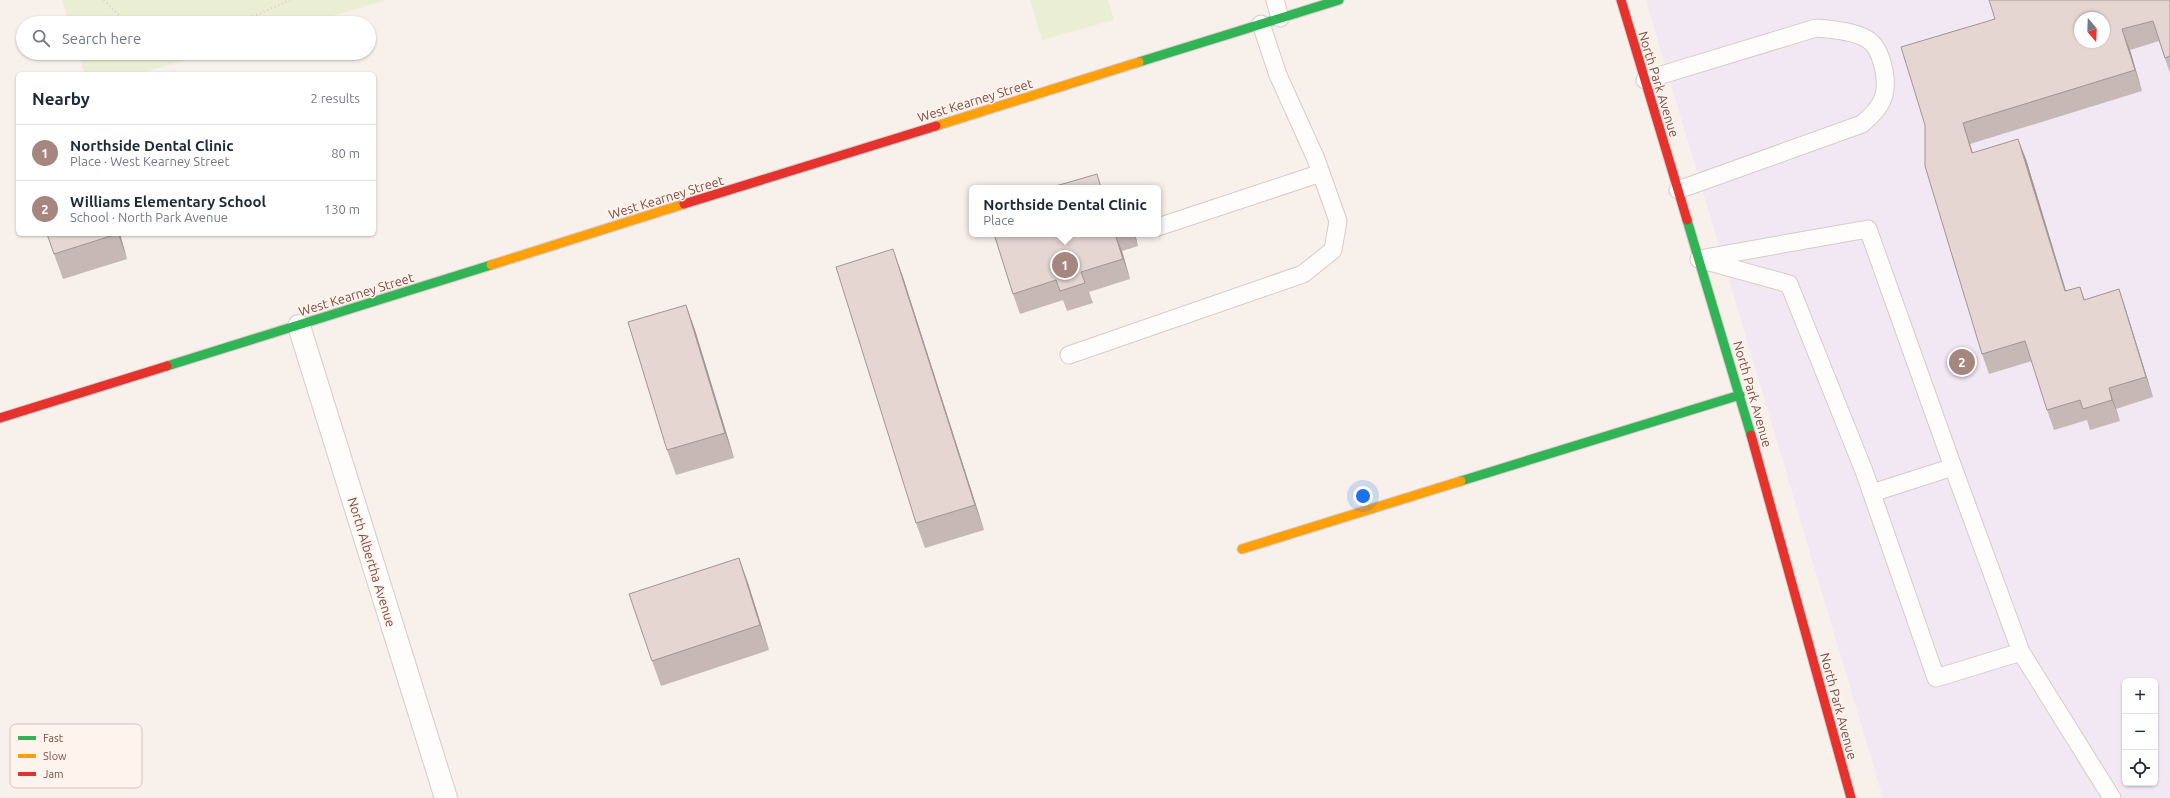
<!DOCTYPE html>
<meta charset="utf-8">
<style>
:root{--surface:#fff;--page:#f6f6f7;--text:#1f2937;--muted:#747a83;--line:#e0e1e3;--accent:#a68780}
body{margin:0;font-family:Ubuntu,sans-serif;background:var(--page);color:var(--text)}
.controls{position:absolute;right:12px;bottom:12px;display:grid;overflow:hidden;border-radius:6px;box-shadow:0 1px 3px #0004}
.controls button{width:36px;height:36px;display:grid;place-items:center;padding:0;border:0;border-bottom:1px solid var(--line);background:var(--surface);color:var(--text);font:20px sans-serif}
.compass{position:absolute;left:2074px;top:12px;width:36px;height:36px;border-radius:50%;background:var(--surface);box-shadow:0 1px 3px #0004;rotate:161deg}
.you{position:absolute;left:1363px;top:496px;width:14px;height:14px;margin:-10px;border:3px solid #fff;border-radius:50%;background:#1a73e8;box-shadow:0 0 0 6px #1a73e833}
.badge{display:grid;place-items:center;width:26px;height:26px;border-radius:50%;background:var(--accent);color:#fff;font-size:13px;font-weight:700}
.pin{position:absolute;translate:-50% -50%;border:2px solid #fff;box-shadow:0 1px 4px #0006}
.popup{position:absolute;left:969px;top:185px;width:192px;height:52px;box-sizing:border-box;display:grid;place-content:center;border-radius:6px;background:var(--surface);filter:drop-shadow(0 1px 3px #0005);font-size:13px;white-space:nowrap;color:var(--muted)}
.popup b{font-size:15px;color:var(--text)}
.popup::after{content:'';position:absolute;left:50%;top:100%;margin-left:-8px;border:8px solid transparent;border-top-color:var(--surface)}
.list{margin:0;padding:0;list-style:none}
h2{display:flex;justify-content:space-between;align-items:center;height:52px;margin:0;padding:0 16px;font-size:17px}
h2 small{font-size:13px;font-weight:400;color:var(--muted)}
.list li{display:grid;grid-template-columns:26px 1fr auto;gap:12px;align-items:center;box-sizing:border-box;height:56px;padding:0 16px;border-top:1px solid var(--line)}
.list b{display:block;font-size:15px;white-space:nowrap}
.list p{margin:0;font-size:13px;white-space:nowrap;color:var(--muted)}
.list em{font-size:13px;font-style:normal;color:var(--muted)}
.icon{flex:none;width:22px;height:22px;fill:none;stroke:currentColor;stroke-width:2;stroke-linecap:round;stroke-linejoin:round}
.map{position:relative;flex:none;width:2170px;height:798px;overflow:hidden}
.search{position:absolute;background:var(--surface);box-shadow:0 1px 3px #0004;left:16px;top:16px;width:360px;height:44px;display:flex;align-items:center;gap:10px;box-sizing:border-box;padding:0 14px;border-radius:22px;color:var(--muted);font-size:15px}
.panel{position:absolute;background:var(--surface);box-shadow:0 1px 3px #0004;left:16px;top:72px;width:360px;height:164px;border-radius:6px}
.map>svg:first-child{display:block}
.education{fill:#f1e8f4;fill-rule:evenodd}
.green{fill:#eaefd4}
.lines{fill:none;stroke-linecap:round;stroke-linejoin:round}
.lane-casing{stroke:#d7cbc8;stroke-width:19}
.street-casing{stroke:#d7cbc8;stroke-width:24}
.fast-casing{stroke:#d9ccc9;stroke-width:11}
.slow-casing{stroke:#d9ccc9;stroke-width:11}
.jam-casing{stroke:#d9ccc9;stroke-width:11}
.path{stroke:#dccfcc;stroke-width:2.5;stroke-dasharray:1 3;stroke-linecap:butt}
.lane{stroke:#fefdfc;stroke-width:17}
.street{stroke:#fefdfc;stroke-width:22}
.fast{stroke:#30b455;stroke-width:9}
.slow{stroke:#ff9f0a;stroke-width:9}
.jam{stroke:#e5322d;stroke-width:9}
.wall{fill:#c5b8b5}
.shaded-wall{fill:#a09693}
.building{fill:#e5d6d2;stroke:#a09693;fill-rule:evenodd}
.labels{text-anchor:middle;stroke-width:3;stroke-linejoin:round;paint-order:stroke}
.street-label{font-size:13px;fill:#7a4e47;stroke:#fff4ed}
.key{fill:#fff4ed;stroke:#d7c2bb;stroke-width:1}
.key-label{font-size:11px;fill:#7a4e47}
</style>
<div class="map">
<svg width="2170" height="798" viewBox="0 0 2170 798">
<rect width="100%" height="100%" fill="#f8f0eb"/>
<path class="education" d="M 1646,0 L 2170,0 L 2170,798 L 1883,798 ZM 2080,18 L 2104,18 L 2104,42 L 2080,42 ZM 2125,681 L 2155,681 L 2155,783 L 2125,783 Z"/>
<path class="green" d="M 62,0 L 386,0 L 309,23 L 69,23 Z
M 1030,0 L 1108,0 L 1114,20 L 1042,40 Z
M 78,53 L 208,53 L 138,74 L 85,74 Z"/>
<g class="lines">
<g class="lane-casing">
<path id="lane" d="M 1275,0 L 1280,18
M 1645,80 L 1816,28 C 1831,29 1855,32 1867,39 C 1882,48 1888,79 1884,95 C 1881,107 1871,116 1862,124 L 1678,190
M 1158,227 L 1321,173
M 1868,229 L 1953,467 L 2021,652 L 1936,678 L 1864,471 L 1789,284 L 1699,259 Z
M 1069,355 L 1303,274 L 1333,250 L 1338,221 L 1316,159 L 1278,75 L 1261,24
M 1872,493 L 1953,467
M 2021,652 L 2112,798"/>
</g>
<g class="street-casing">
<path id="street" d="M 299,326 L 446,798"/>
</g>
<g class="fast-casing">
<path id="fast" d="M 1139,62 L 1339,0
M 1687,220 L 1751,435
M 167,366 L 491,265
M 1461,481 L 1740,395"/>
</g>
<g class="slow-casing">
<path id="slow" d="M 936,126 L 1139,62
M 491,265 L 684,204
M 1242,549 L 1461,481"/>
</g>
<g class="jam-casing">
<path id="jam" d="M 1621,0 L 1687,220
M 684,204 L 936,126
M 0,418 L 167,366
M 1751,435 L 1851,798"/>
</g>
<path class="path" d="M 104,0 L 126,23
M 238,23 L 290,0"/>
<use href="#lane" class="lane"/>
<use href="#street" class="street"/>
<use href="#fast" class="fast"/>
<use href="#slow" class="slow"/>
<use href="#jam" class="jam"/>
</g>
<path class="wall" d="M 2170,0 L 2170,73 L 2159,41 L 2130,50 L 2142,91 L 1970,144 L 1973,153 L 2026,159 L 2066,291 L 2080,287 L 2085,300 L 2119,289 L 2126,310 L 2153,397 L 2116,409 L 2120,421 L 2090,430 L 2087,420 L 2054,430 L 2047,410 L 2032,361 L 1989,374 L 1982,354 L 1925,125 Z
M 47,234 L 120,234 L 127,259 L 63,279 L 54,254 Z
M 994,234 L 1135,234 L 1138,246 L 1122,251 L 1130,279 L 1089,292 L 1093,303 L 1067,311 L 1063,300 L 1020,314 L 1013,294 Z
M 902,274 L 984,530 L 925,548 L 916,523 Z
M 686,305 L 695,330 L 734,458 L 676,475 L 667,450 Z
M 739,558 L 748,583 L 769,650 L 661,686 L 652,661 Z"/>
<path class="shaded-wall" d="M 2122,29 L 2130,50 L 2142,91 L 2135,70 Z
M 1963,123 L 1970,144 L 1979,173 L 1972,153 Z
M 2018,139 L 2026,159 L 2072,311 L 2065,291 Z
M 118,234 L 120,234 L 127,259 Z
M 1115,234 L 1122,251 L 1130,279 L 1123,259 Z
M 1134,234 L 1135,234 L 1138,246 Z
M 893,249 L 902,274 L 984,530 L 975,505 Z
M 2119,289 L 2126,310 L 2153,397 L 2146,377 Z
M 686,305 L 695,330 L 734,458 L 725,433 Z
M 2109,388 L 2120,421 L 2112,400 Z
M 739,558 L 748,583 L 769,650 L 760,625 Z"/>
<path class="building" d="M 1989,0 L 2170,0 L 2170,56 L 2165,58 L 2153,21 L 2122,29 L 2135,70 L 1963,123 L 1972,153 L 2018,139 L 2065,291 L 2080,287 L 2084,300 L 2119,289 L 2146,377 L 2109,388 L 2112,400 L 2083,409 L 2080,400 L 2047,410 L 2025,341 L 1982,354 L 1925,166 L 1925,125 L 1901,47 L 1995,19 ZM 2080,18 L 2104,18 L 2104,42 L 2080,42 Z
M 1097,174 L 1101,188 L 1049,188 Z
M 47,234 L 117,234 L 54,254 Z
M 994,234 L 1115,234 L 1123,259 L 1081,272 L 1085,283 L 1060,291 L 1056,280 L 1013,294 Z
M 893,249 L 975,505 L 916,523 L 836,267 Z
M 686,305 L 725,433 L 667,450 L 628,322 Z
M 739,558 L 760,625 L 652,661 L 629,594 Z"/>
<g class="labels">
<g class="street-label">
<text transform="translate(1659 84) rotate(73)" y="5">North Park Avenue</text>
<text transform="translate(975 100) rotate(-17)" y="5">West Kearney Street</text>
<text transform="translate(666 197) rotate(-17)" y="5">West Kearney Street</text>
<text transform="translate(356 294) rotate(-17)" y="5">West Kearney Street</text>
<text transform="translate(1753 394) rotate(74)" y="5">North Park Avenue</text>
<text transform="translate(372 562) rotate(73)" y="5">North Albertha Avenue</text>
<text transform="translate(1839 706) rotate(75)" y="5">North Park Avenue</text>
</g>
</g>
<rect x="10" y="724" width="132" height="64" rx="6" class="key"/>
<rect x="18" y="736" width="18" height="4" fill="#30b455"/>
<rect x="18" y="754" width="18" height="4" fill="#ff9f0a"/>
<rect x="18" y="772" width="18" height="4" fill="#e5322d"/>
<g class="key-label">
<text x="43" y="742">Fast</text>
<text x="43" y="760">Slow</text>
<text x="43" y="778">Jam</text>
</g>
</svg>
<div class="controls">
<button>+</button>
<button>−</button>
<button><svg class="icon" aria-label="locate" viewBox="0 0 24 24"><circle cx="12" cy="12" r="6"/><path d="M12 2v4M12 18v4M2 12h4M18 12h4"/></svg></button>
</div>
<svg class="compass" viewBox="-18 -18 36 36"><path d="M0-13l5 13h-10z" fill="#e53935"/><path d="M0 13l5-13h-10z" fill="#747a83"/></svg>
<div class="you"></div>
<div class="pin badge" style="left:1065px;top:265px">1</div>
<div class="popup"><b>Northside Dental Clinic</b>Place</div>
<div class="pin badge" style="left:1962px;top:362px">2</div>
<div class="search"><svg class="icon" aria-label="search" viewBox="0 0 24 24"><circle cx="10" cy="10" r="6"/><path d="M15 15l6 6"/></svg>Search here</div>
<section class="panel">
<h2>Nearby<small>2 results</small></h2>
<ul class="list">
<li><span class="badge">1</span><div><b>Northside Dental Clinic</b><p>Place · West Kearney Street</p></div><em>80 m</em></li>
<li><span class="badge">2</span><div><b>Williams Elementary School</b><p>School · North Park Avenue</p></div><em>130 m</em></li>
</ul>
</section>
</div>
